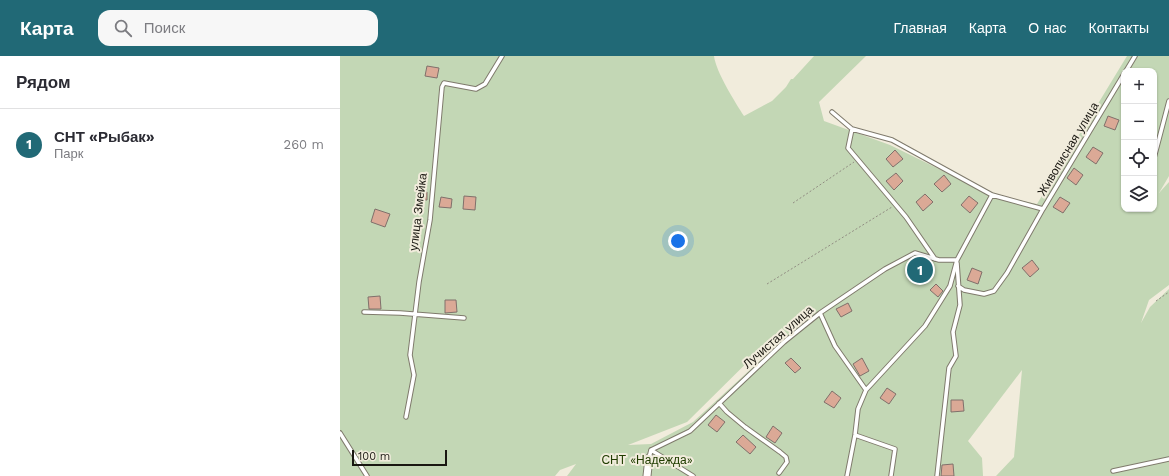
<!DOCTYPE html>
<html lang="ru">
<meta charset="utf-8">
<style>
:root{--surface:#fff;--page:#f7f7f7;--text:#2b2b33;--muted:#7c7c81;--line:#e1e1e2;--accent:#216976}
body{margin:0;font-family:"Work Sans",sans-serif;background:var(--page);color:var(--text)}
.controls{position:absolute;right:12px;top:12px;display:grid;overflow:hidden;border-radius:8px;box-shadow:0 1px 3px #0004}
.controls button{width:36px;height:36px;display:grid;place-items:center;padding:0;border:0;border-bottom:1px solid var(--line);background:var(--surface);color:var(--text);font:20px sans-serif}
.scale{position:absolute;left:12px;bottom:10px;width:95px;box-sizing:border-box;padding-left:4px;border:2px solid #191711;border-top:0;font-size:11px;line-height:14px;white-space:nowrap;color:#191711;-webkit-text-stroke:3px #f1ecdc;paint-order:stroke}
.you{position:absolute;left:338px;top:185px;width:14px;height:14px;margin:-10px;border:3px solid #fff;border-radius:50%;background:#1a73e8;box-shadow:0 0 0 6px #1a73e833}
.badge{display:grid;place-items:center;width:26px;height:26px;border-radius:50%;background:var(--accent);color:#fff;font-size:13px;font-weight:700}
.pin{position:absolute;translate:-50% -50%;border:2px solid #fff;box-shadow:0 1px 4px #0006}
.list{margin:0;padding:0;list-style:none}
h2{display:flex;justify-content:space-between;align-items:center;height:52px;margin:0;padding:0 16px;font-size:17px}
h2 small{font-size:13px;font-weight:400;color:var(--muted)}
.list li{display:grid;grid-template-columns:26px 1fr auto;gap:12px;align-items:center;box-sizing:border-box;height:72px;padding:0 16px;border-top:1px solid var(--line)}
.list b{display:block;font-size:15px;white-space:nowrap}
.list p{margin:0;font-size:13px;white-space:nowrap;color:var(--muted)}
.list em{font-size:13px;font-style:normal;color:var(--muted)}
.icon{flex:none;width:22px;height:22px;fill:none;stroke:currentColor;stroke-width:2;stroke-linecap:round;stroke-linejoin:round}
.map{position:relative;flex:none;width:829px;height:420px;overflow:hidden}
header{display:flex;align-items:center;gap:24px;box-sizing:border-box;height:56px;padding:0 20px;background:var(--accent);color:#fff}
header strong{font-size:19px}
nav{display:flex;gap:22px;margin-inline-start:auto;font-size:14px}
.search{width:280px;height:36px;background:var(--page);display:flex;align-items:center;gap:10px;box-sizing:border-box;padding:0 14px;border-radius:12px;color:var(--muted);font-size:15px}
main{display:flex}
aside{flex:1;background:var(--surface)}
.map>svg:first-child{display:block}
.green{fill:#c3d7b5;fill-rule:evenodd}
.building{fill:#dba996;stroke:#80706b}
.lines{fill:none;stroke-linecap:round;stroke-linejoin:round}
.lane-casing{stroke:#7f7a6c;stroke-width:5.5}
.street-casing{stroke:#7f7a6c;stroke-width:9}
.path{stroke:#918d82;stroke-width:1;stroke-dasharray:2 2;stroke-linecap:butt}
.lane{stroke:#fff;stroke-width:3.5}
.street{stroke:#fff;stroke-width:7}
.labels{text-anchor:middle;stroke-width:4;stroke-linejoin:round;paint-order:stroke}
.street-label{font-size:12px;fill:#191711;stroke:#f1ecdc}
.park-label{font-size:12px;fill:#203d00;stroke:#f1ecdc}
</style>
<header>
<strong>Карта</strong>
<div class="search"><svg class="icon" aria-label="search" viewBox="0 0 24 24"><circle cx="10" cy="10" r="6"/><path d="M15 15l6 6"/></svg>Поиск</div>
<nav><a>Главная</a><a>Карта</a><a>О нас</a><a>Контакты</a></nav>
</header>
<main>
<aside>
<h2>Рядом<small></small></h2>
<ul class="list">
<li><span class="badge">1</span><div><b>СНТ «Рыбак»</b><p>Парк</p></div><em>260 m</em></li>
</ul>
</aside>
<div class="map">
<svg width="829" height="420" viewBox="0 0 829 420">
<rect width="100%" height="100%" fill="#f1ecdc"/>
<path class="green" d="M 0,0 L 374,0 C 376,16 395,46 404,60 L 432,45 L 446,31 L 451,23 L 453,23 L 474,0 L 526,0 L 479,46 L 484,65 L 550,89 L 650,138 L 697,148 L 787,0 L 829,0 L 829,120 L 819,137 L 829,126 L 829,229 L 809,244 L 801,267 L 810,251 L 829,233 L 829,420 L 656,420 L 674,401 L 682,314 L 628,385 L 642,402 L 643,420 L 227,420 L 236,408 L 220,414 L 215,420 L 0,420 ZM 784,15 L 814,15 L 814,153 L 784,153 ZM 442,272 L 448,279 L 353,366 L 311,388 L 288,389 L 347,366 Z"/>
<path class="building" d="M 87,10 L 99,12 L 97,22 L 85,20 Z
M 768,60 L 779,64 L 775,74 L 764,70 Z
M 753,91 L 763,97 L 756,108 L 746,101 Z
M 555,94 L 563,103 L 553,111 L 546,103 Z
M 734,112 L 743,119 L 736,129 L 727,122 Z
M 556,117 L 563,125 L 554,134 L 546,125 Z
M 604,119 L 611,128 L 602,136 L 594,128 Z
M 77,136 L 87,136 L 87,144 L 77,144 Z
M 585,138 L 593,146 L 583,155 L 576,146 Z
M 124,140 L 136,141 L 135,154 L 123,153 Z
M 629,140 L 638,147 L 630,157 L 621,149 Z
M 101,141 L 112,143 L 111,152 L 99,151 Z
M 720,141 L 730,147 L 723,157 L 713,151 Z
M 35,153 L 50,158 L 45,171 L 31,166 Z
M 692,204 L 699,213 L 690,221 L 682,212 Z
M 578,207 L 582,216 L 573,220 L 569,211 Z
M 632,212 L 642,216 L 638,228 L 627,224 Z
M 596,228 L 603,235 L 598,241 L 590,234 Z
M 40,240 L 41,253 L 29,253 L 28,241 Z
M 105,244 L 116,244 L 117,256 L 105,257 Z
M 508,247 L 512,255 L 501,261 L 496,253 Z
M 451,302 L 461,312 L 455,317 L 445,307 Z
M 522,302 L 529,315 L 520,320 L 513,308 Z
M 547,332 L 556,338 L 549,348 L 540,342 Z
M 492,335 L 501,342 L 494,352 L 484,346 Z
M 611,344 L 623,344 L 624,355 L 611,356 Z
M 376,359 L 385,366 L 377,376 L 368,369 Z
M 433,370 L 442,377 L 435,387 L 426,381 Z
M 403,379 L 416,391 L 410,398 L 396,386 Z
M 613,408 L 614,420 L 601,420 L 602,409 Z"/>
<g class="lines">
<g class="lane-casing">
<path id="lane" d="M 786,15 L 795,0
M 492,56 L 512,73 L 552,84 L 652,139 L 703,153 L 784,18
M 512,73 L 508,92 L 566,161 L 595,203
M 814,102 L 829,45
M 618,230 L 624,234 L 644,238 L 654,235 L 667,217 L 703,153
M 24,256 L 60,257 L 124,262
M 480,257 L 495,290 L 526,334
M 379,347 L 387,356 L 405,371 L 440,396 L 446,401 L 447,406 L 439,417
M 66,361 L 74,319 L 70,299 L 79,226 L 90,164 L 102,31 L 104,27 L 136,33 L 145,28 L 162,0
M 0,377 L 27,420
M 515,379 L 555,393 L 551,420
M 311,394 L 353,420
M 309,402 L 311,394 L 350,375 L 444,286 L 480,257 L 545,213 L 575,197 L 599,204 L 617,204 L 652,139
M 773,415 L 829,403
M 507,420 L 515,379 L 518,353 L 526,334 L 585,270 L 610,230 L 617,204
M 597,420 L 609,312 L 616,300 L 613,276 L 620,249 L 617,207"/>
</g>
<g class="street-casing">
<path id="street" d="M 307,420 L 309,402"/>
</g>
<path class="path" d="M 453,147 L 514,106
M 427,228 L 552,151
M 816,245 L 829,236"/>
<use href="#lane" class="lane"/>
<use href="#street" class="street"/>
</g>
<g class="labels">
<g class="street-label">
<text transform="translate(728 93) rotate(-59)" y="4">Живописная улица</text>
<text transform="translate(78 156) rotate(-83)" y="4">улица Змейка</text>
<text transform="translate(438 281) rotate(-41)" y="4">Лучистая улица</text>
</g>
<g class="park-label">
<text x="307" y="408">СНТ «Надежда»</text>
</g>
</g>
</svg>
<div class="controls">
<button>+</button>
<button>−</button>
<button><svg class="icon" aria-label="locate" viewBox="0 0 24 24"><circle cx="12" cy="12" r="6"/><path d="M12 2v4M12 18v4M2 12h4M18 12h4"/></svg></button>
<button><svg class="icon" aria-label="layers" viewBox="0 0 24 24"><path d="M12 4l9 5-9 5-9-5zM3 14l9 5 9-5"/></svg></button>
</div>
<div class="scale">100 m</div>
<div class="you"></div>
<div class="pin badge" style="left:580px;top:214px">1</div>
</div>
</main>
